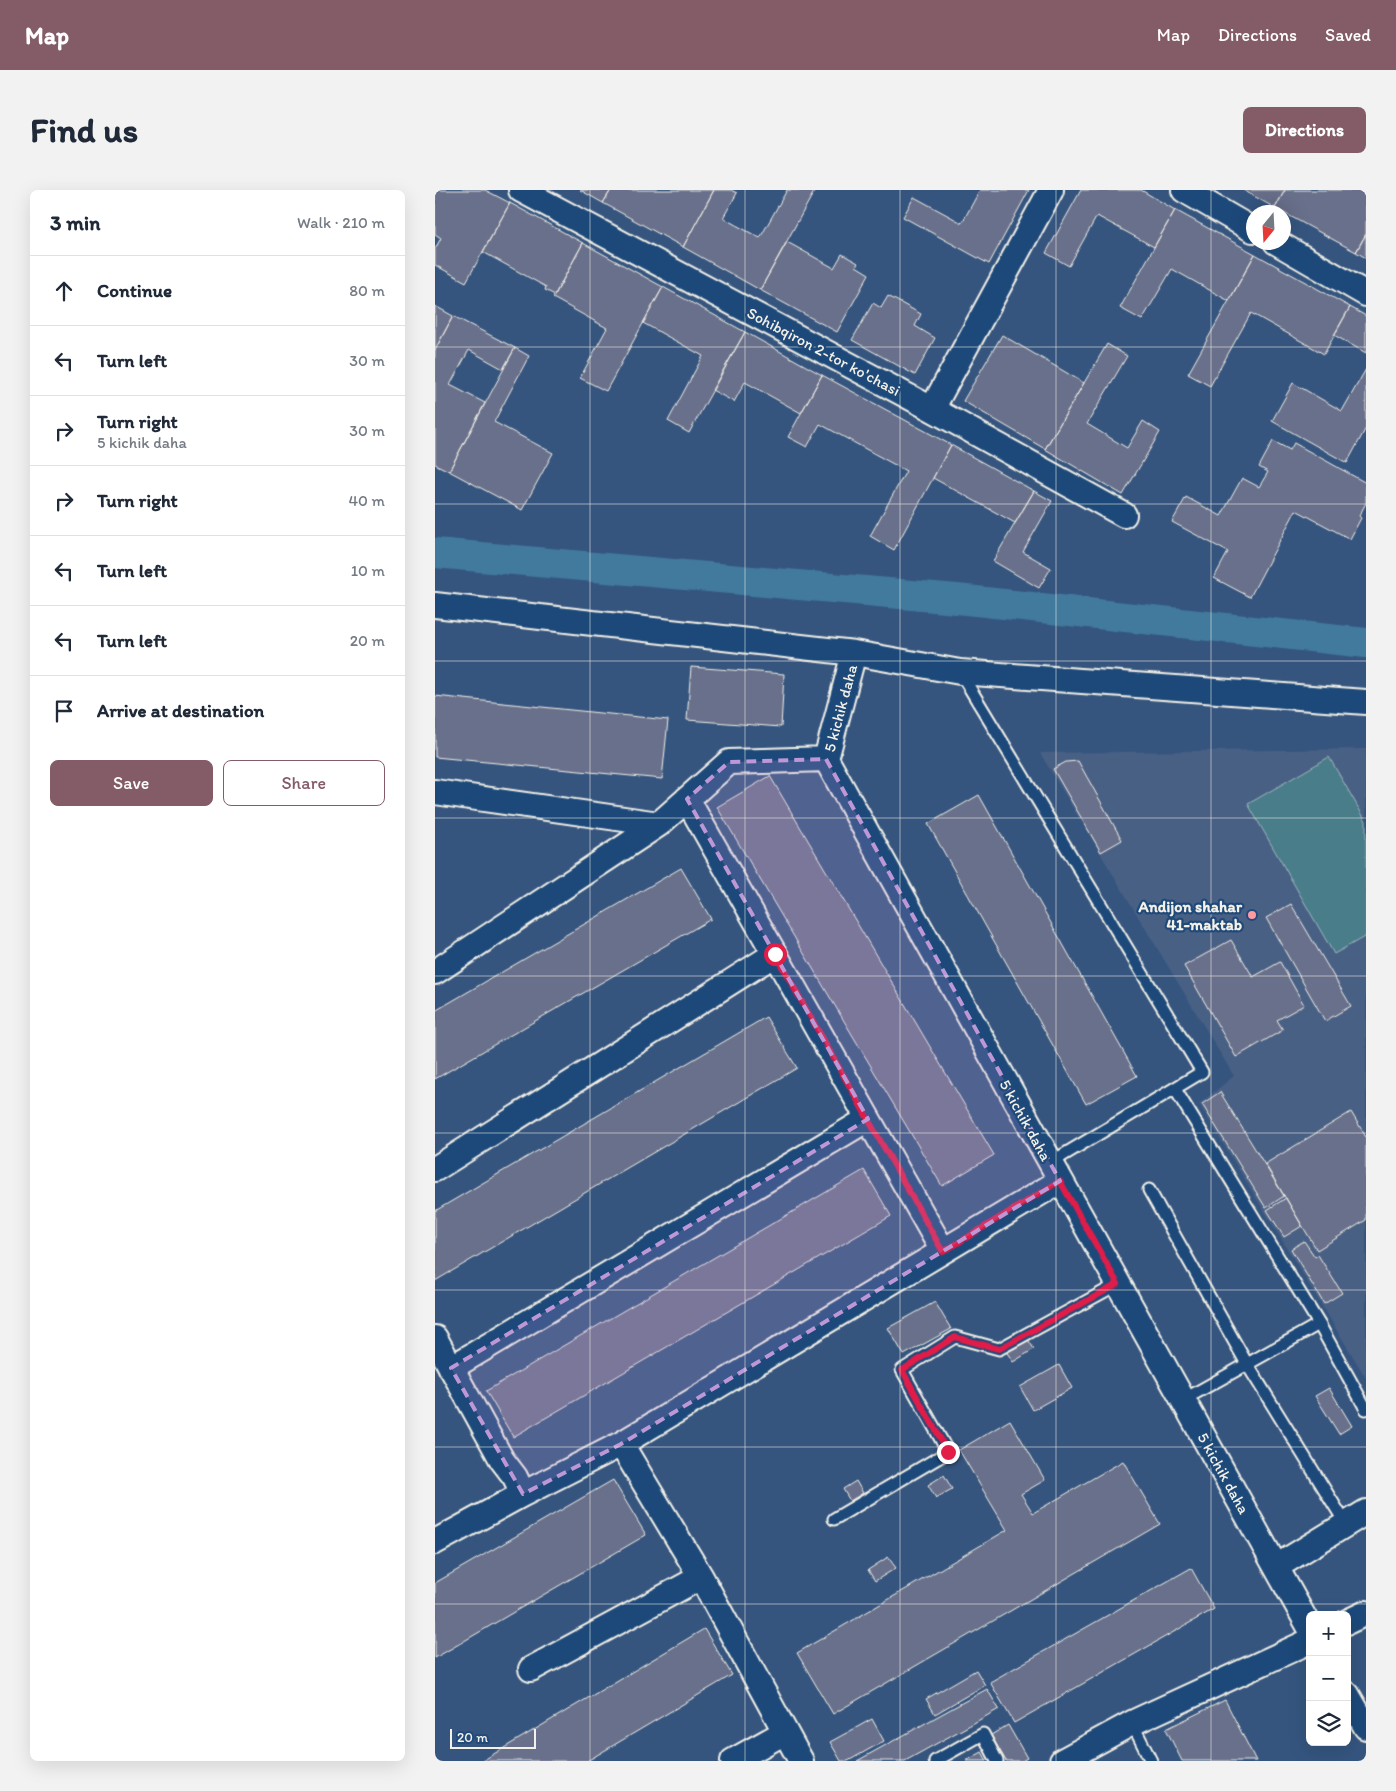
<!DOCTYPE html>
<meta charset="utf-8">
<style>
:root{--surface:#fff;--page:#f2f2f3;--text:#1f2937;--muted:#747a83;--line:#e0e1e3;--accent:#845c67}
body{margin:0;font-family:Itim,sans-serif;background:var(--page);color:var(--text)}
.controls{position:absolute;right:15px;bottom:15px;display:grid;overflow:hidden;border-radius:8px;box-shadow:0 5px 20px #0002}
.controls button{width:45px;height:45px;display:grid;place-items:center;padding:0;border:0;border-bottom:1px solid var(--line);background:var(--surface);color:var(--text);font:25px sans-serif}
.compass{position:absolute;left:811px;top:15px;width:45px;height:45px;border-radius:50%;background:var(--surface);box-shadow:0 5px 20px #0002;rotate:198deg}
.scale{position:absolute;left:15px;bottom:12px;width:86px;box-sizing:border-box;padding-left:5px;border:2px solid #f4f1e8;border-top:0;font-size:14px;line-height:18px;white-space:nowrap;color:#f4f1e8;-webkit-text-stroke:4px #1f4a7a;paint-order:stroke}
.stop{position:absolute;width:15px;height:15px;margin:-11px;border:4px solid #e11d48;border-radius:50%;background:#fff}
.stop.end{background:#e11d48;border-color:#fff;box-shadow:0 1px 5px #0008}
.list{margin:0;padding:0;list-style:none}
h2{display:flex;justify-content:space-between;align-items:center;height:65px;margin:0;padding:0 20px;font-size:21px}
h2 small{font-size:16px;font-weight:400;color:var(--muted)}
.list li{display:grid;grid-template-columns:32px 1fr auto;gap:15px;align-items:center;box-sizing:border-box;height:70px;padding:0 20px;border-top:1px solid var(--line)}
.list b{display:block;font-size:19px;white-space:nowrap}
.list p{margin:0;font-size:16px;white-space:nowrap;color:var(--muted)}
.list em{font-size:16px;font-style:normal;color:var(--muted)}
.actions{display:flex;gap:10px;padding:15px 20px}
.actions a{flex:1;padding:11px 0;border:1px solid var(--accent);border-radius:8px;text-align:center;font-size:18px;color:var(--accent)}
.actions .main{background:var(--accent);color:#fff}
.icon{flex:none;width:28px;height:28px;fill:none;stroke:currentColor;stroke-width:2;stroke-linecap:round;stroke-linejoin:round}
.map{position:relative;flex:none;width:931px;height:1571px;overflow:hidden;border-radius:8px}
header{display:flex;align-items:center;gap:30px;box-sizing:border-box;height:70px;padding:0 25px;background:var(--accent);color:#fff}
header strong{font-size:24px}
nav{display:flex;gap:28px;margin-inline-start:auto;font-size:18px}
.intro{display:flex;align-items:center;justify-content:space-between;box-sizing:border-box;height:120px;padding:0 30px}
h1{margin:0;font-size:35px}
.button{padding:12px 22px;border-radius:8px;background:var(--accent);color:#fff;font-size:18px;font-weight:700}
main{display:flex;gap:30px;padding:0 30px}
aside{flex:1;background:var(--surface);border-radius:8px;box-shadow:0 5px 20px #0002}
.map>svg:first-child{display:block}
.built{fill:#486085}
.green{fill:#4a7d8a;stroke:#9fb7b9}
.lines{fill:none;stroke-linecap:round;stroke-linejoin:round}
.canal{stroke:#427a9e;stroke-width:30}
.building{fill:#69708b;stroke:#f4f1e8}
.service-casing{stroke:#f4f1e8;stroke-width:15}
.minor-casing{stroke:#f4f1e8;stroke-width:28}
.service{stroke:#1f4a7a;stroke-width:11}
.minor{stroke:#1f4a7a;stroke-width:24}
.route{stroke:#e11d48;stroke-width:6}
.marked{fill:#be98d6;fill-opacity:0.2;stroke:#be98d6;stroke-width:4;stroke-dasharray:10 6;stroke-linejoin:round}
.grid{fill:none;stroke:#f4f1e8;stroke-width:1;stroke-opacity:0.55}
.poi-dot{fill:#ff9aa2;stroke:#1f4a7a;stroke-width:2}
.labels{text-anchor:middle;stroke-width:4.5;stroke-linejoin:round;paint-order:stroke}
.street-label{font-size:16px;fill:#f4f1e8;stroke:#1f4a7a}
.poi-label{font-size:16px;font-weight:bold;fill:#f4f1e8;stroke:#1f4a7a;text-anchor:end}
</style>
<header>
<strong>Map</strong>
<nav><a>Map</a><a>Directions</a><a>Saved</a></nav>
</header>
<div class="intro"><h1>Find us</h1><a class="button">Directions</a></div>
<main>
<aside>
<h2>3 min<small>Walk · 210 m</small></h2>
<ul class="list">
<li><svg class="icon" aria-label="ahead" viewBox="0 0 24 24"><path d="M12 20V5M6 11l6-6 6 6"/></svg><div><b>Continue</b></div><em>80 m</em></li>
<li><svg class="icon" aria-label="left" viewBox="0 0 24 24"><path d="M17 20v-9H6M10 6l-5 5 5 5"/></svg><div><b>Turn left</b></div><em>30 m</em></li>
<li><svg class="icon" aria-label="right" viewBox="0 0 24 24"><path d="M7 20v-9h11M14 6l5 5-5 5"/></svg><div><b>Turn right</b><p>5 kichik daha</p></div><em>30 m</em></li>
<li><svg class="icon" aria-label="right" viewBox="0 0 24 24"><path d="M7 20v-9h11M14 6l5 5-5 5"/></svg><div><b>Turn right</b></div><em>40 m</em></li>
<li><svg class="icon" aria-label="left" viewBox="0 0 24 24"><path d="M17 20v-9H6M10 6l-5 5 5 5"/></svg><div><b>Turn left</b></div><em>10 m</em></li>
<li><svg class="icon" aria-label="left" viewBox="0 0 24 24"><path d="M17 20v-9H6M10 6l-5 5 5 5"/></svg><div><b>Turn left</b></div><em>20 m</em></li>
<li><svg class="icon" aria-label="arrive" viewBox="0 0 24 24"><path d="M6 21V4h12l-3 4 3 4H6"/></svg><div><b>Arrive at destination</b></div></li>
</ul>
<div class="actions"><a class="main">Save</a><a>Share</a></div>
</aside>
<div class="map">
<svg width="931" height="1571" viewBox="0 0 931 1571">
<rect width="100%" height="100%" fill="#35557f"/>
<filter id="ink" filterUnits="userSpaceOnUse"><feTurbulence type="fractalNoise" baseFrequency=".02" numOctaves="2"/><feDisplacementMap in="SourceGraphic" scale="10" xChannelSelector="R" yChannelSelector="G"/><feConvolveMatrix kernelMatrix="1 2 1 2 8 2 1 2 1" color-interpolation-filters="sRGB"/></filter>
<g filter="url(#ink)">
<path class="built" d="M 931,559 L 931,1188 L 764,914 L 799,886 L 605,563 Z"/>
<path class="green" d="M 894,567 L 931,631 L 931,746 L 899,764 L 813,614 Z"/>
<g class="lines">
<path class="canal" d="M 0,363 L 522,409 L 931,453"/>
</g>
<path class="building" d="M 0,0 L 50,0 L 75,13 L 31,92 L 0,75 L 0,59 L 6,48 L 0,44 Z
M 145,0 L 176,0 L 168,13 Z
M 176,0 L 279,0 L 248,57 L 168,13 Z
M 279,0 L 296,0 L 302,3 L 288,28 L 325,48 L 352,0 L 380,0 L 325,100 L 248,57 Z
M 545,0 L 594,0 L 554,74 L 468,27 L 479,7 L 527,33 Z
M 646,0 L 706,0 L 740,20 L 719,57 L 662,26 L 634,76 L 611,63 Z
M 808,0 L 850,0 L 840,18 Z
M 850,0 L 931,0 L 931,44 L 921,62 L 840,18 Z
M 75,13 L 148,53 L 120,105 L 110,100 L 111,97 L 48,62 Z
M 740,20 L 820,64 L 794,111 L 737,79 L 707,130 L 685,118 Z
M 931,44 L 931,68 L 921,62 Z
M 352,52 L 399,78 L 407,64 L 423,73 L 421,76 L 434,84 L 402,142 L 325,100 Z
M 148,53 L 228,97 L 171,201 L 145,188 L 172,138 L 118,108 Z
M 820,64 L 915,117 L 889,164 L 816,123 L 775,196 L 753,184 Z
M 228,97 L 310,142 L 254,243 L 233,231 L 268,166 L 208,133 Z
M 453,106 L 486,124 L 480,136 L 500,148 L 480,185 L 417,150 L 438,113 L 446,118 Z
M 0,116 L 18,126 L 0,160 Z
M 915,117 L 931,126 L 931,163 L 899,145 Z
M 18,126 L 80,158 L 68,179 L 34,160 L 15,195 L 50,213 L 14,281 L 0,274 L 0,160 Z
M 310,142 L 387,185 L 366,223 L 310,192 L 299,212 L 277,200 Z
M 567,145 L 649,193 L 610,259 L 528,211 Z
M 672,154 L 692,166 L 652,234 L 692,258 L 708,231 L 725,242 L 688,305 L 610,259 Z
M 80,158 L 94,166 L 59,232 L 118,263 L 87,320 L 14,281 Z
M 931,179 L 931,238 L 912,273 L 837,231 L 858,193 L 907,221 Z
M 387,185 L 516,255 L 459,360 L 435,346 L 471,281 L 385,234 L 372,257 L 353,247 Z
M 838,251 L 855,260 L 859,253 L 931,293 L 931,313 L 924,326 L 926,328 L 915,349 L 861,320 L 815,407 L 779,388 L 793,362 L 737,332 L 751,307 L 786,326 L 807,288 L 824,297 L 833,282 L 824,277 Z
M 516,255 L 599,301 L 580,333 L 498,288 Z
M 599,301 L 617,311 L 588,362 L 616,378 L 604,398 L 558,371 Z
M 256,477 L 349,484 L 346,537 L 252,530 Z
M 0,506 L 233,530 L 227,589 L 0,567 Z
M 643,571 L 687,650 L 666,662 L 618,579 L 631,572 Z
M 335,586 L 559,965 L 507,996 L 282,617 Z
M 544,605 L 702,886 L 651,914 L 493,634 Z
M 246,678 L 276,729 L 0,889 L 0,821 Z
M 856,714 L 916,816 L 890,831 L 831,728 Z
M 796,750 L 818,787 L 845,772 L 869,815 L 842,830 L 848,840 L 801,867 L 749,776 Z
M 331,827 L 362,878 L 0,1091 L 0,1021 Z
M 785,902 L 849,1006 L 831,1018 L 767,914 Z
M 916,922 L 931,947 L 931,1030 L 882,1060 L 830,974 Z
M 429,980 L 456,1026 L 78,1247 L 51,1201 Z
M 851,1008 L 867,1036 L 849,1047 L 832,1020 Z
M 869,1051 L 880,1067 L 883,1065 L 907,1103 L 889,1114 L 856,1059 Z
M 500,1112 L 516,1139 L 469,1165 L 453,1138 Z
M 592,1148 L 599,1159 L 578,1172 L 571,1161 Z
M 624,1175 L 637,1198 L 598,1220 L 585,1197 Z
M 894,1198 L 917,1236 L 904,1244 L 880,1206 Z
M 575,1230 L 610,1290 L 586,1304 L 598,1323 L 688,1271 L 725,1334 L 398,1524 L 362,1463 L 572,1340 L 524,1260 Z
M 509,1285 L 517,1299 L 501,1308 L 493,1295 Z
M 178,1290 L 211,1345 L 0,1468 L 0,1393 Z
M 421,1291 L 428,1303 L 415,1311 L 408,1299 Z
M 453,1367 L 461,1378 L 440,1391 L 433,1380 Z
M 756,1378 L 779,1419 L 579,1533 L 555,1492 Z
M 269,1439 L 297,1485 L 152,1571 L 47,1571 Z
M 541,1480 L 550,1495 L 500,1524 L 491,1509 Z
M 552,1499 L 564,1519 L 470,1571 L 422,1571 Z
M 790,1510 L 821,1571 L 747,1571 L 731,1539 Z
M 437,1529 L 449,1551 L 413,1571 L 406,1571 L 395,1552 Z
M 573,1535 L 592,1568 L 587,1571 L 571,1571 L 556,1545 Z
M 547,1562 L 552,1571 L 531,1571 Z"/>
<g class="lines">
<g class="service-casing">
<path id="service" d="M 525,482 L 767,882 L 615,973
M 740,899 L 884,1134
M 714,1000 L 812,1174 L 911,1334
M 748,1210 L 884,1134 L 931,1219
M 399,1329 L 513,1262 L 467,1180 L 520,1147 L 564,1159 L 683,1094
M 697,1533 L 716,1571
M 500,1571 L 548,1544 L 562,1571"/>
</g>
<g class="minor-casing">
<path id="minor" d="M 86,0 L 497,219 L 689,325
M 749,0 L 818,40
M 841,52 L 931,104
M 497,219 L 616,0
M 0,415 L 419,463 L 525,482 L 931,512
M 419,463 L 391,569 L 875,1438
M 0,602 L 224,634 L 294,572 L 391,569
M 252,609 L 508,1061
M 0,782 L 224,634
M 0,979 L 340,764
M 0,1148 L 67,1270 L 80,1287 L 88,1304 L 186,1254 L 266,1387 L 366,1571
M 16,1178 L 433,929
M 186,1254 L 625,991
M 0,1352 L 88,1304
M 841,1377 L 931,1322
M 912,1432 L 931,1423
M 96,1479 L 266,1387
M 912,1504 L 931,1537
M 298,1571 L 350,1542
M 627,1571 L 697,1533 L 875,1451"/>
</g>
<use href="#service" class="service"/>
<use href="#minor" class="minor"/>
</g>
</g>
<g class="lines" filter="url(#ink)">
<path class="route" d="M 340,764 L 508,1062 L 625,991 L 683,1094 L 564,1159 L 520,1147 L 467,1180 L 513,1262"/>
</g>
<path class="marked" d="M 391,569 L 625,991 L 186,1254 L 88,1304 L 16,1178 L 433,929 L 252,609 L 294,572 Z"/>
<path class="grid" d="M 155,0 L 155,1571M 310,0 L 310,1571M 465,0 L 465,1571M 621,0 L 621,1571M 776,0 L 776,1571M 0,157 L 931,157M 0,314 L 931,314M 0,471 L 931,471M 0,628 L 931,628M 0,786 L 931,786M 0,943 L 931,943M 0,1100 L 931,1100M 0,1257 L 931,1257M 0,1414 L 931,1414"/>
<circle class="poi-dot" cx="817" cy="725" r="5"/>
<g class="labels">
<g class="street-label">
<text transform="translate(389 161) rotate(28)" y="6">Sohibqiron 2-tor ko'chasi</text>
<text transform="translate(405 518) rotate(-75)" y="6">5 kichik daha</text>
<text transform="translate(591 930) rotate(61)" y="6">5 kichik daha</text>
<text transform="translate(789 1283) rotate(61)" y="6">5 kichik daha</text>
</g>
<g class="poi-label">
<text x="807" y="722">Andijon shahar<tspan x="807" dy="18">41-maktab</tspan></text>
</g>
</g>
</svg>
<div class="controls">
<button>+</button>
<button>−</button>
<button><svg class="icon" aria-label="layers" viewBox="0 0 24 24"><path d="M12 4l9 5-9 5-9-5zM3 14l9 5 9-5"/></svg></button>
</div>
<svg class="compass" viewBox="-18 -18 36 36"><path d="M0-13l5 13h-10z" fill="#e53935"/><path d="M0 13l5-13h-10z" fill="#747a83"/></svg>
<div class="scale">20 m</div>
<div class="stop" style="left:340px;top:764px"></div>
<div class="stop end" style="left:513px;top:1262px"></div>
</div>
</main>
